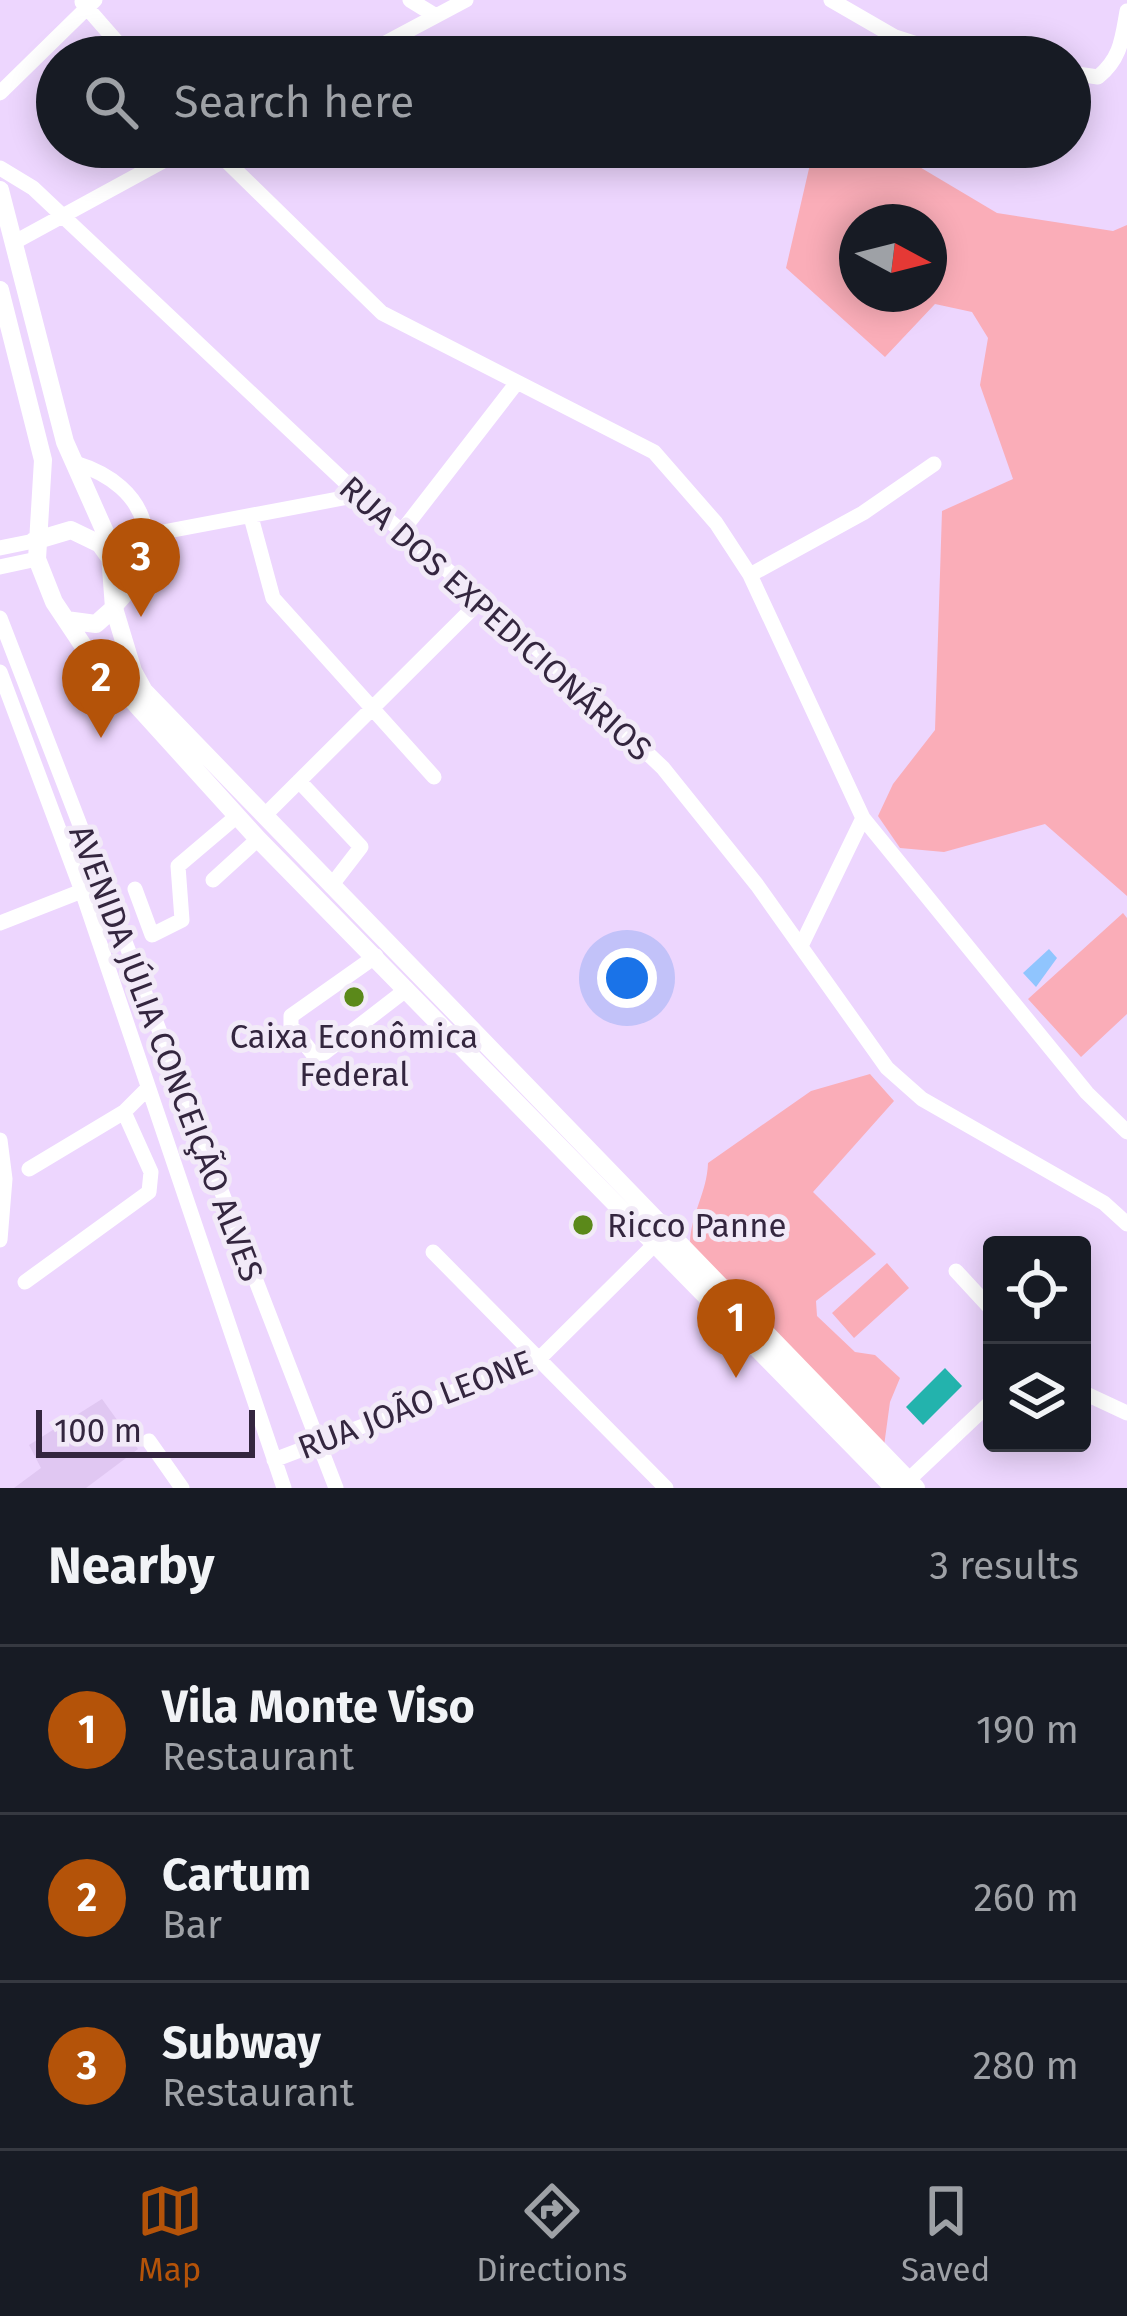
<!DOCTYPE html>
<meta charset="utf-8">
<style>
:root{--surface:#171b24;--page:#242831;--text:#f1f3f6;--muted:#9ea1a6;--line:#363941;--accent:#b45309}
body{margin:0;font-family:"Fira Sans",sans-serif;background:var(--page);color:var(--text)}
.controls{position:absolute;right:36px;bottom:36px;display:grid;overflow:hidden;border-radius:12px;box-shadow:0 6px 30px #0003}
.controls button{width:108px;height:108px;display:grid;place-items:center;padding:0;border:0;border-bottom:3px solid var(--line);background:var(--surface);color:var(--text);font:60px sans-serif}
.compass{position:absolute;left:839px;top:204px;width:108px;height:108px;border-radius:50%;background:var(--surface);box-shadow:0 6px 30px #0003;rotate:97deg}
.scale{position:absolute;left:36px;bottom:30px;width:219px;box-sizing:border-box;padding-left:12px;border:6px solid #34263f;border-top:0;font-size:33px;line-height:42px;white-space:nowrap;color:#34263f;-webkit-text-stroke:9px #f2eaf8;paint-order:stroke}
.you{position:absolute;left:627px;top:978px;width:42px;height:42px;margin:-30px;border:9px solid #fff;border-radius:50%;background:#1a73e8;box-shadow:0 0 0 18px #1a73e833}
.badge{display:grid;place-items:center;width:78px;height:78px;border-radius:50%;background:var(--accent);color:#fff;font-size:39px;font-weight:700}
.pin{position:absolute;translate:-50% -99px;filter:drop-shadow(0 3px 6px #0008)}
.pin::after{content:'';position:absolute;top:63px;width:42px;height:36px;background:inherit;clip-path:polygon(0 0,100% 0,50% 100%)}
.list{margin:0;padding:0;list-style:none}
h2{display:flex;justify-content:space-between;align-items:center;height:156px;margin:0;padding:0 48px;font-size:51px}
h2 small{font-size:39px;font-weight:400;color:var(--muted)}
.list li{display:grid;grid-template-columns:78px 1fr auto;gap:36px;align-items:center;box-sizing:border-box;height:168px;padding:0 48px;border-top:3px solid var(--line)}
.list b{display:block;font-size:45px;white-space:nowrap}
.list p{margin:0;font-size:39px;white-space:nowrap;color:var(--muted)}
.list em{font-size:39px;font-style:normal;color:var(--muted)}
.icon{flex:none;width:66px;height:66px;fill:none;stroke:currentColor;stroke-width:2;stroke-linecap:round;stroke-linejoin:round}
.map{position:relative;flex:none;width:1127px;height:1488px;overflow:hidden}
.search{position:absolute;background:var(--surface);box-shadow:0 6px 30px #0003;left:36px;right:36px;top:36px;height:132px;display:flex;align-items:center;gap:30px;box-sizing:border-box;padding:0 42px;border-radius:66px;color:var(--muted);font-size:45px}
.sheet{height:660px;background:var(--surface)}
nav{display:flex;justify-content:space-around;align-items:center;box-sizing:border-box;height:168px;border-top:3px solid var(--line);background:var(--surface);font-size:33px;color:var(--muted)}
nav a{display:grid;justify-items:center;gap:6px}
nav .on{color:var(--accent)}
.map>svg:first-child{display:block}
.built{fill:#e0c7f2}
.green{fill:#faadb8;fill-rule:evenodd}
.water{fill:#23b3ad}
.building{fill:#90c5fe}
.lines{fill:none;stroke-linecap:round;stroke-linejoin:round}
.minor{stroke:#fff;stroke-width:15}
.major{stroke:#fff;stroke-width:18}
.poi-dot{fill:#5b891a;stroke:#f2eaf8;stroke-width:4.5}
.labels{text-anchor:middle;stroke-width:10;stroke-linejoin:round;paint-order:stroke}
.street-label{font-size:33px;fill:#34263f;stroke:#f2eaf8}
.poi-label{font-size:33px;fill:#34263f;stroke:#f2eaf8}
</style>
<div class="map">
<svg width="1127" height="1488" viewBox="0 0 1127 1488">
<rect width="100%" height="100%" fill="#edd6fe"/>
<path class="built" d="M 102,1399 L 138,1449 L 86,1488 L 14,1488 L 41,1468 L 29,1445 Z"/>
<path class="green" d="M 814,147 L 886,147 L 997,213 L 1113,231 L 1127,225 L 1127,896 L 1045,824 L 944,852 L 900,848 L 878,816 L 893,784 L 935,730 L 942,511 L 1013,479 L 980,385 L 988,338 L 972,312 L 935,304 L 885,357 L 786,268 ZM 857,222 L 929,222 L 929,294 L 857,294 Z
M 1123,913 L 1127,918 L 1127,1014 L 1081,1057 L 1028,999 Z
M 870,1074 L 894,1101 L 813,1192 L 876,1254 L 816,1301 L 817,1316 L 855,1352 L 875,1355 L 900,1378 L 890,1402 L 884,1446 L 690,1243 C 691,1213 707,1193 708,1163 L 811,1091 Z
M 887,1263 L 909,1288 L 854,1338 L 832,1313 Z"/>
<path class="water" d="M 945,1368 L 962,1386 L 923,1425 L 906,1407 Z"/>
<path class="building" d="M 1049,949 L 1057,958 L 1036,987 L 1023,973 Z"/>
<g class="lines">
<path class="minor" d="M 410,0 L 436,16
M 831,0 L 895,37 L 957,57
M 82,2 L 130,57
M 359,57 L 466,0
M 1070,73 L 1098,77 C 1121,58 1122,39 1127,11
M 0,93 L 95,0
M 212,147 L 382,313 L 654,452 L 716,523 L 750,575 L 863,818 L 1087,1093 L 1127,1132
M 0,168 L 33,188 L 359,495 L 513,626 L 663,768 L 757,885 L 887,1068 L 922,1099 L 1104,1203 L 1127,1224
M 13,243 L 189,147
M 75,463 C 151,486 169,551 114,608
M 251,517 L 273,598 L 434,777
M 402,531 L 515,385
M 147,535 L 359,495
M 0,548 L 34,541
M 0,567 L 37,559
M 750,575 L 863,513 L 934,464
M 0,618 L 336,1488
M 0,672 L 82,891 L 284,1488
M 299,781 L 361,847 L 331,886
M 264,816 L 481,600
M 213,880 L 258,839
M 135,889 L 152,935 L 182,920 L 178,866 L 237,816
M 0,923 L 87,889
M 801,946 L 863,818
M 376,956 L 291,1016 L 291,1026 L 313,1054 L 324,1053 L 407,989
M 0,1140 L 5,1179 L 0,1240
M 29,1169 L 124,1112 L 148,1088
M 433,1252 L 666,1488
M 956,1271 L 992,1310
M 25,1282 L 149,1192 L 151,1172 L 124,1112
M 1082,1392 L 1127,1413
M 149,1441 L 182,1488
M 274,1460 L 539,1359 L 656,1243
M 902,1486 L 992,1401"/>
<path class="major" d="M 0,190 L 65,442 L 109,541 L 114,608 L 133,671 L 144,691 L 916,1488
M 0,290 L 43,460 L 37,559 L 54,602 L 84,647 L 258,839 L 894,1488
M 34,541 L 71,530 L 100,544 L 110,558
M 66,620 L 96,624 L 114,608"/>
</g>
<g class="poi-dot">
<circle cx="354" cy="997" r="12"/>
<circle cx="583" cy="1225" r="12"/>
</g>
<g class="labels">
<g class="street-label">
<text transform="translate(496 618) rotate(42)" y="12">RUA DOS EXPEDICIONÁRIOS</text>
<text transform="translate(167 1053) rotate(69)" y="12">AVENIDA JÚLIA CONCEIÇÃO ALVES</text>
<text transform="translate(415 1404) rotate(-21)" y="12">RUA JOÃO LEONE</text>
</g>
<g class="poi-label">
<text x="354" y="1048">Caixa Econômica<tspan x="354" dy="38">Federal</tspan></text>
<text x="607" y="1237" text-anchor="start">Ricco Panne</text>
</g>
</g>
</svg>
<div class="controls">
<button><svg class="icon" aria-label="locate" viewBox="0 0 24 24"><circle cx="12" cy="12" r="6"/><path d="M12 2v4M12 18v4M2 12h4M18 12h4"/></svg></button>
<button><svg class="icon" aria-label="layers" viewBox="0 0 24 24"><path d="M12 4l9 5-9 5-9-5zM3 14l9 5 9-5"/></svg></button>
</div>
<svg class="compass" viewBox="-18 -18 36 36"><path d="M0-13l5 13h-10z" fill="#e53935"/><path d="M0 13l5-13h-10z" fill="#9ea1a6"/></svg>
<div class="scale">100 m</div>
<div class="you"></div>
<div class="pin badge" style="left:736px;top:1378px">1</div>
<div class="pin badge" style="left:101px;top:738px">2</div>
<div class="pin badge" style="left:141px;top:617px">3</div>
<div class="search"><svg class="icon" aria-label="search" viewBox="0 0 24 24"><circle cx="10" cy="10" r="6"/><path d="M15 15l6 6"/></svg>Search here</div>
</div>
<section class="sheet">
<h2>Nearby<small>3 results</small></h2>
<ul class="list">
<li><span class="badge">1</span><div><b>Vila Monte Viso</b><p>Restaurant</p></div><em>190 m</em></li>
<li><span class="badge">2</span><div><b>Cartum</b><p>Bar</p></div><em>260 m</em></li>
<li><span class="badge">3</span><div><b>Subway</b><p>Restaurant</p></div><em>280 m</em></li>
</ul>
</section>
<nav>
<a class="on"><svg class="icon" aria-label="map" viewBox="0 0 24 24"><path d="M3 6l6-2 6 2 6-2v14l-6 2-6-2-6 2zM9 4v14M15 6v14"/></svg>Map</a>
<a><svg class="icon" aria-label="directions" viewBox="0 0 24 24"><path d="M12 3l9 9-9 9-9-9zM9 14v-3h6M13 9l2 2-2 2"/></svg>Directions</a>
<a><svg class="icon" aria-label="saved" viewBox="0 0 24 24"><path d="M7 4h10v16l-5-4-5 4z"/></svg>Saved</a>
</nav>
